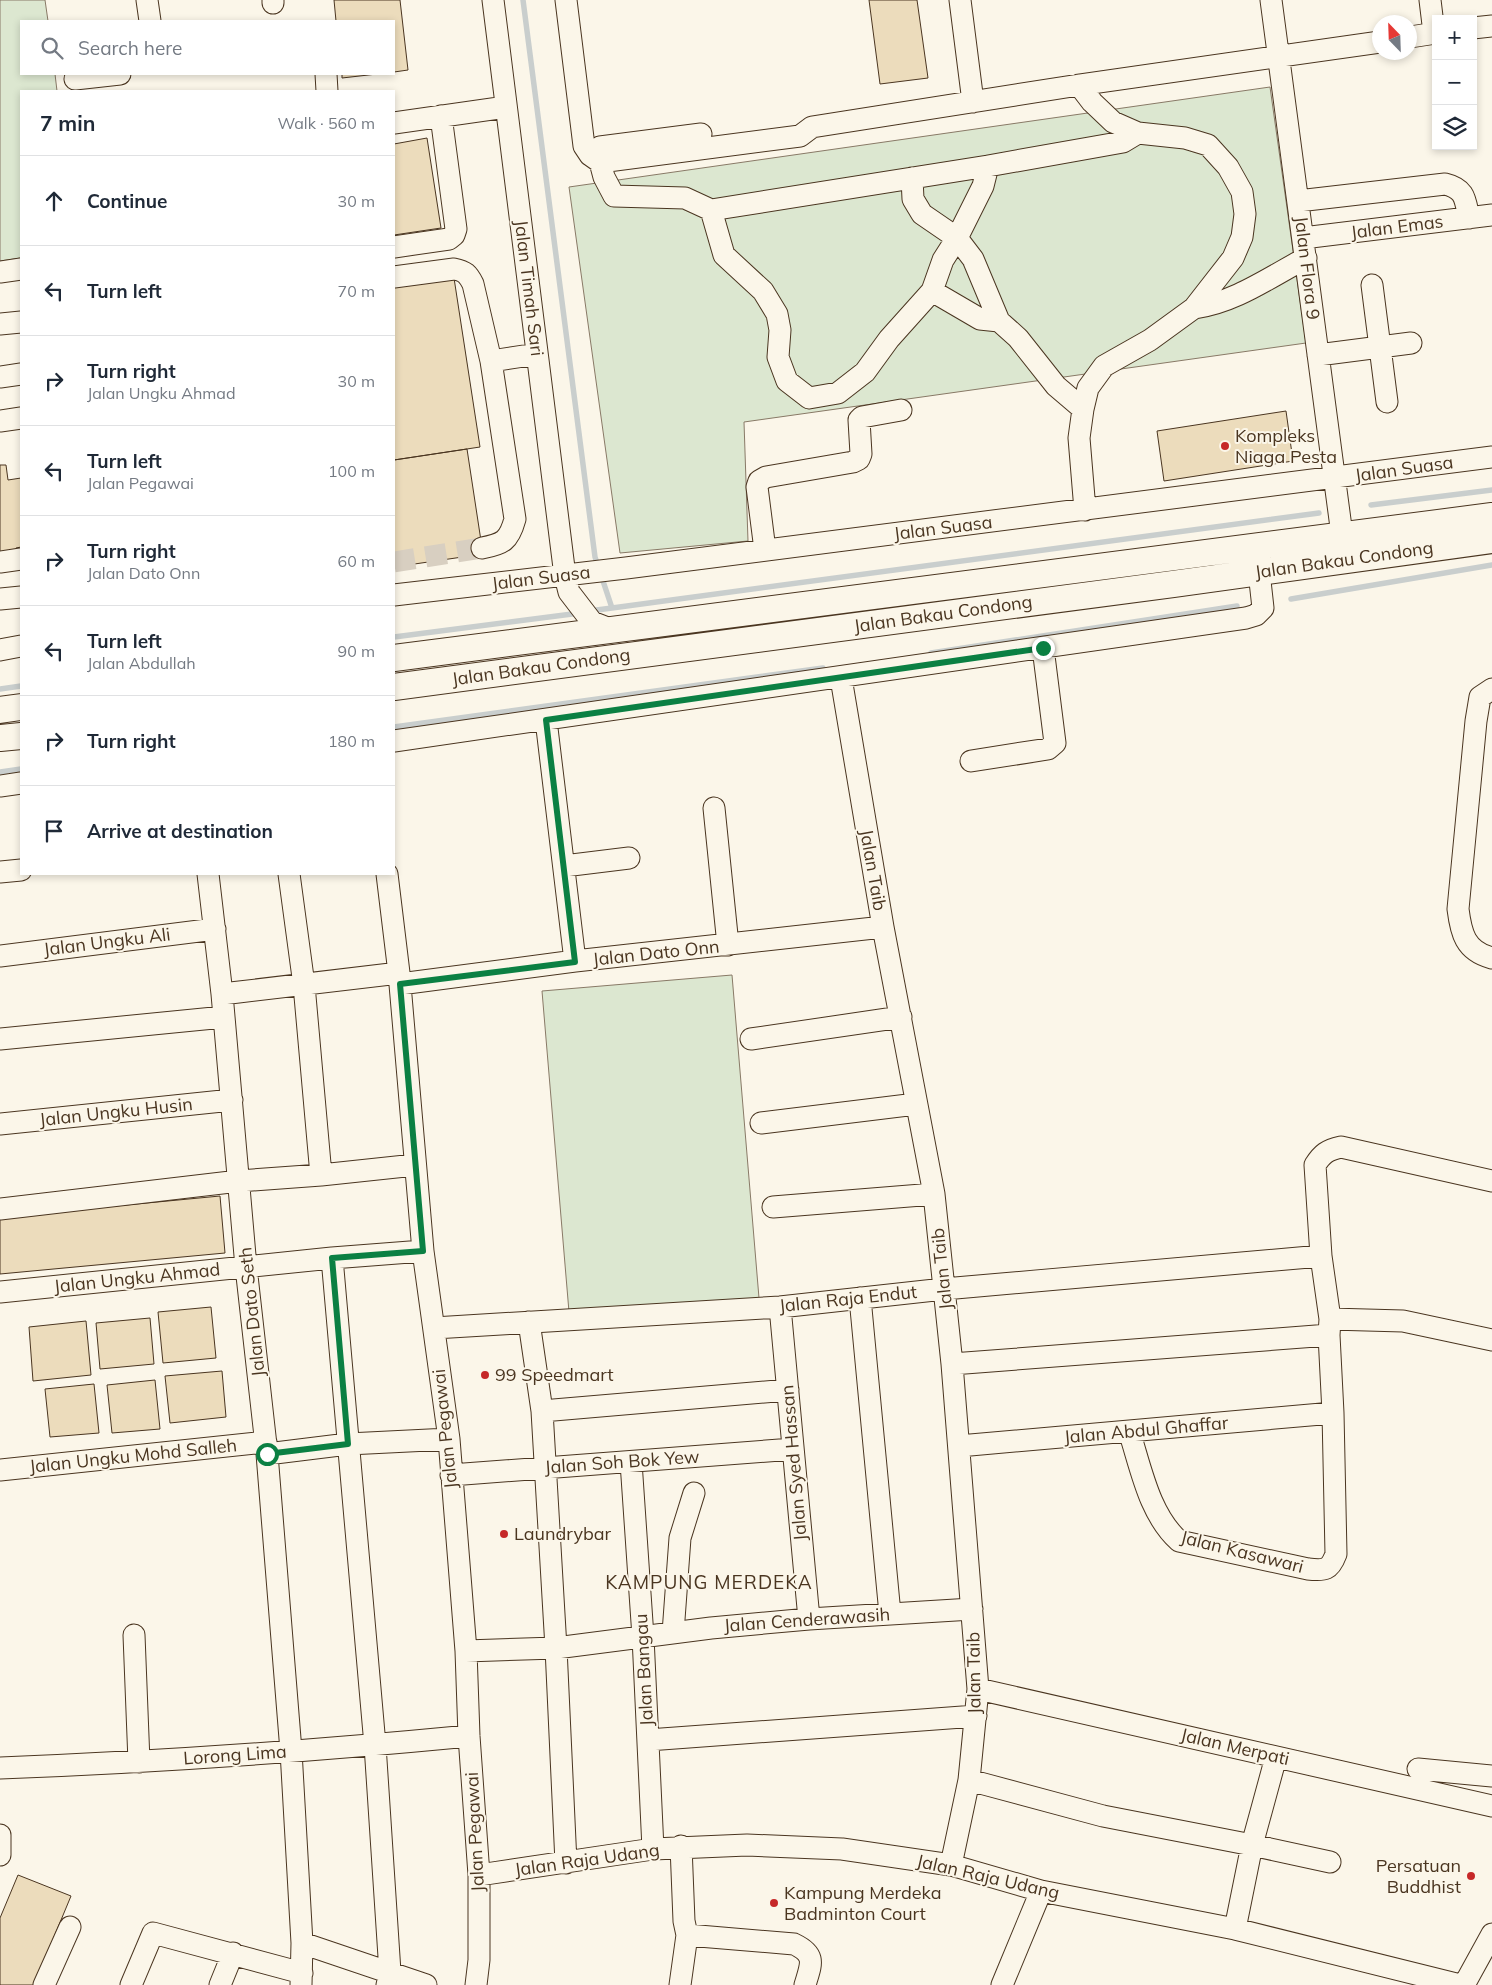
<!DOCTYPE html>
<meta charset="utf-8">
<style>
:root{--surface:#fff;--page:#f2f2f3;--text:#1f2937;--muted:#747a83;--line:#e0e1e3}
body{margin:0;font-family:Mulish,sans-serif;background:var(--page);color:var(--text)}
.controls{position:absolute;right:15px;top:15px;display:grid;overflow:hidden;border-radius:0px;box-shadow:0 2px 8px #0003}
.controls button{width:45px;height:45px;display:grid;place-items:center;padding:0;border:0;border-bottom:1px solid var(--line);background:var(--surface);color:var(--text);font:25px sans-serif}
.compass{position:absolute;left:1372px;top:15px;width:45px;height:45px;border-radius:50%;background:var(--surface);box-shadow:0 2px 8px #0003;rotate:337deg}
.stop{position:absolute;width:15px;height:15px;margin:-11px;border:4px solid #0b8043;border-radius:50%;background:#fff}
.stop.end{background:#0b8043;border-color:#fff;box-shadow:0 1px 5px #0008}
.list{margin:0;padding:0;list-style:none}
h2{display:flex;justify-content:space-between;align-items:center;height:65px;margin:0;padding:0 20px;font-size:21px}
h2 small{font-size:16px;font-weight:400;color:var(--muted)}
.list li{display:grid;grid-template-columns:32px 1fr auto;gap:15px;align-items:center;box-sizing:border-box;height:90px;padding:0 20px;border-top:1px solid var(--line)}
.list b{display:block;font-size:19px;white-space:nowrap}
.list p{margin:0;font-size:16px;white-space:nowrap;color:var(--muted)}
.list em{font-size:16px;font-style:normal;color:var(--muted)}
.icon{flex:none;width:28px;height:28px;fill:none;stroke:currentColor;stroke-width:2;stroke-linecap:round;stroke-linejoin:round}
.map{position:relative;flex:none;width:1492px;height:1985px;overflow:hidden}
.search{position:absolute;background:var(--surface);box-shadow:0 2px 8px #0003;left:20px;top:20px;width:375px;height:55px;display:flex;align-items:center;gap:12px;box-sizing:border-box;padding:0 18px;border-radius:0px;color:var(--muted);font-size:19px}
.panel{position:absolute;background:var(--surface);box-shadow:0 2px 8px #0003;left:20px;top:90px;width:375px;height:785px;border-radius:0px}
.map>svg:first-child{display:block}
.green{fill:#dce7d0;stroke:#887966}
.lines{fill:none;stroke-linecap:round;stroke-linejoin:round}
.stream{stroke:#c9cecd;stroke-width:5.5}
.building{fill:#ecdcbc;stroke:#4a3520}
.minor-tunnel{stroke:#d8cfc1;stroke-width:21;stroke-dasharray:21 11;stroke-linecap:butt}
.minor-casing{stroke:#4a3520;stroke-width:23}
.major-casing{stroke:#4a3520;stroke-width:28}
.minor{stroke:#fbf6e9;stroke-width:21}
.major{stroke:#fbf6e9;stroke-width:26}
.route{stroke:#0b8043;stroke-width:6}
.poi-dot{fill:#c62828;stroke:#fbf6e9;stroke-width:2}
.labels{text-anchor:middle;stroke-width:4;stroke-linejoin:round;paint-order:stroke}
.street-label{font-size:18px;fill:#4a3520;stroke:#fbf6e9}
.poi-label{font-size:18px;fill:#4a3520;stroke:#fbf6e9;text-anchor:start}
.neighbourhood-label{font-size:19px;letter-spacing:1px;fill:#4a3520;stroke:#fbf6e9}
</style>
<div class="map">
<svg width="1492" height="1985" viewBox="0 0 1492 1985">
<rect width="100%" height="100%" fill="#fbf6e9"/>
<path class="green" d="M 0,0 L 45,0 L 48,21 L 21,21 L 21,74 L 55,74 L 57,91 L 21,91 L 21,258 L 0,261 Z
M 1270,87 L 1306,343 L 744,422 L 748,541 L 620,553 L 569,187 Z
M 732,975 L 759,1298 L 569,1312 L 542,991 Z"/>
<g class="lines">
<path class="stream" d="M 523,0 L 595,557 L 612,608 L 1319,513
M 1371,505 L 1492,490
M 1291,599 L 1492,565
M 589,611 L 612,608
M 394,637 L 580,613
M 931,653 L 1237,606
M 0,689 L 21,686
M 394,727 L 823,668
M 0,772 L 21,769"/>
</g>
<path class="building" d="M 334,0 L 400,0 L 408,70 L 394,72 L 394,21 L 336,21 Z
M 869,0 L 917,0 L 928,78 L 880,84 Z
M 342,74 L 377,74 L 342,78 Z
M 427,138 L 441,228 L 394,235 L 394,144 Z
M 454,278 L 480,447 L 394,460 L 394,287 Z
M 1286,411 L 1293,461 L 1164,481 L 1157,431 Z
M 467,449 L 483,554 L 394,567 L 394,460 Z
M 0,465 L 6,465 L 8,480 L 21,478 L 21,547 L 16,548 L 17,559 L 0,561 Z
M 220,1196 L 225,1253 L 0,1274 L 0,1217 Z
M 211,1307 L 216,1358 L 163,1363 L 158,1312 Z
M 150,1318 L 154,1364 L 100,1369 L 96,1323 Z
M 86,1321 L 91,1375 L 33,1381 L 29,1327 Z
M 222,1371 L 226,1417 L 170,1423 L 165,1376 Z
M 155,1380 L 160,1429 L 112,1433 L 107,1385 Z
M 94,1384 L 99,1433 L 50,1437 L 45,1389 Z
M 18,1875 L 71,1896 L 34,1985 L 0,1985 L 0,1918 Z"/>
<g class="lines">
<path class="minor-tunnel" d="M 394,562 L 482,548"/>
<g class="minor-casing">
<path id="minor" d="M 147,0 L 150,21
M 273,0 L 273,3
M 493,0 L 565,576 L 569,592 L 592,622 L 610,629
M 566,0 L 584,146 L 590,155 L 600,162 L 800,136 L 812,127 L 1079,85 L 1380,42
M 960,0 L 973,102
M 1271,0 L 1344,550
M 1430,0 L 1434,33
M 1473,28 L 1492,26
M 1410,37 L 1436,33
M 326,74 L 327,91
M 75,79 L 120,74
M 1079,85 L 1092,102 L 1113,122 L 1138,133 L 1185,138 L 1208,145 L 1228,167 L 1242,192 L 1245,214 L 1242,237 L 1233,258 L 1194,308 L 1150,340 L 1104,366 L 1088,388 L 1083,409 L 1079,438 L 1085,510
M 394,123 L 506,107
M 590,155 L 600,147 L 701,134
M 600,162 L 604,177 L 614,196 L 685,198 L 711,210 L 724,255 L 763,291 L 777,314 L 780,330 L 778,357 L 787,381 L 809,398 L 838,393 L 865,372 L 889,339 L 932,291 L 943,260 L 957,238 L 983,186 L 988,166 L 1123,142 L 1138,133
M 912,178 L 913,199 L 922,214 L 957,238 L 973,259 L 999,321
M 1298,201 L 1445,184 C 1466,189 1465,200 1469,218
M 711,210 L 988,166
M 1303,238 L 1492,215
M 394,247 L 449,239 L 454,235 L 456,229 L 441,116
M 0,272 L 21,269
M 394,277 L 454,269 C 465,271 468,274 473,284 L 491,361 L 515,519 C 509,541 503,544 482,548
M 1372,285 L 1387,402
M 932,291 L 980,319 L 999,321 L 1018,338 L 1056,386 L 1083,409
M 1194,308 C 1234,303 1270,277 1306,258
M 0,324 L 21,322
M 1318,355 L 1411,343
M 491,361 L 537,354
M 0,377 L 21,374
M 0,421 L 21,418
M 765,550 L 757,487 L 759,481 L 766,477 L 853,462 L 859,459 L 861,454 L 859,420 L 862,417 L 901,410
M 0,562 L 21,559
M 394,595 L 626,568 L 1492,457
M 0,599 L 21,597
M 0,650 L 21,646
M 841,678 L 883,927 L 934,1194 L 952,1364 L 978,1689 L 969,1780 L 951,1865
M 1492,689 L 1480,697 L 1476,721 L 1458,909 C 1461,933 1465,951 1492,958
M 546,720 L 575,961
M 394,741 L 1246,618 L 1256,615 L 1263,608 L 1259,572
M 971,761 L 1048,749 L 1055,743 L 1043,648
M 0,786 L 21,783
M 714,808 L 728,945
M 564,866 L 629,858
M 0,872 L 21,870
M 208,874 L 222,994 L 246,1267 L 267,1454 L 291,1751 L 302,1943 L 301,1985
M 289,874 L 304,985 L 321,1175
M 387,874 L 399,973 L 423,1251 L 449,1439 L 466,1651 L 469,1736 L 479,1875 L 479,1960 L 476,1985
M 0,956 L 215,929
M 400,984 L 575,961 L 883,927
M 222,994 L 399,973
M 0,1039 L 224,1017
M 751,1039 L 901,1017
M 761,1123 L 916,1104
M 0,1124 L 232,1100
M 773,1207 L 934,1194
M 0,1209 L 239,1181 L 321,1175 L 415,1165
M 332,1258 L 375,1745 L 390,1972 L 387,1985
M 0,1292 L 332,1258 L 423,1251
M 860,1298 L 890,1614
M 780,1307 L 809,1619
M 1330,1319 L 1403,1321 L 1492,1340
M 529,1322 L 542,1411 L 556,1648 L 566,1863
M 434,1328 L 780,1307 L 944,1289 L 1321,1256
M 952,1364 L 1329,1335
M 542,1411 L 788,1390
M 1129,1431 C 1141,1468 1149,1514 1179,1541 L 1308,1569 C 1325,1571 1330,1570 1336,1554 L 1333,1413 L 1329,1335 L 1330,1319 L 1321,1256 L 1315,1165 C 1322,1154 1327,1150 1341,1147 L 1492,1181
M 959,1446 L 1333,1413
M 267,1454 L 348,1444 L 449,1439
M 631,1462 L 643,1637 L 653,1849
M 0,1470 L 266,1442
M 451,1475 L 793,1449
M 673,1633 L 680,1538 L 694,1493
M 134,1635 L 139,1762
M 466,1651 L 556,1648 L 711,1628 L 809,1619 L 972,1609
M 978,1689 L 1492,1806
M 648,1740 L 976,1716
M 0,1768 C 157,1762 313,1751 469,1736
M 1418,1769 L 1492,1776
M 969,1780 L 1103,1816 L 1252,1845 L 1330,1862
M 0,1835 L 0,1855
M 681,1846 L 684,1921 L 687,1935 L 794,1944 C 817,1955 811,1964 805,1985
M 479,1875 L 653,1849 L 747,1845 L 842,1849 L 951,1865 L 1041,1891 L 1235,1929 L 1460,1985
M 1235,1929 L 1252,1845 L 1276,1757
M 302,1943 L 426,1985
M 44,1985 L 70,1927
M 131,1985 L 153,1933 L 302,1973
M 220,1985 L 233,1953
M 680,1985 L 687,1935
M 1002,1985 L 1041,1891
M 1464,1985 L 1492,1934"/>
</g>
<g class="major-casing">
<path id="major" d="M 394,658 L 1492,516
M 394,687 L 1173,584 L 1492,540
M 0,710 L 21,707
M 0,738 L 21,736"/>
</g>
<use href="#minor" class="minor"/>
<use href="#major" class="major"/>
</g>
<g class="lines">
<path class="route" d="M 267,1454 L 348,1444 L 332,1258 L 423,1251 L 400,984 L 575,962 L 546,720 L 1043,648"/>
</g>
<g class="poi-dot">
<circle cx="1225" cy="446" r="5"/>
<circle cx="485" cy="1375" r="5"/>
<circle cx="504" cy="1534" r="5"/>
<circle cx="1471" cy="1876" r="5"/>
<circle cx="774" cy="1903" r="5"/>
</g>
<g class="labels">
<g class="street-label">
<text transform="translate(1397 227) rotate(-7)" y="6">Jalan Emas</text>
<text transform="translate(1307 268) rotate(83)" y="6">Jalan Flora 9</text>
<text transform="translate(529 288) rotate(83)" y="6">Jalan Timah Sari</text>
<text transform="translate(1404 469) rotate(-8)" y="6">Jalan Suasa</text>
<text transform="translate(943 528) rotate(-7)" y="6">Jalan Suasa</text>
<text transform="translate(1344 560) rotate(-8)" y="6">Jalan Bakau Condong</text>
<text transform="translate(541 578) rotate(-7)" y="6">Jalan Suasa</text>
<text transform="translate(943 614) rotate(-8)" y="6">Jalan Bakau Condong</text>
<text transform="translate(541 667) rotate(-8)" y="6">Jalan Bakau Condong</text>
<text transform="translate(873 870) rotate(80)" y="6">Jalan Taib</text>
<text transform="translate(107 942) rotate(-7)" y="6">Jalan Ungku Ali</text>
<text transform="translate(656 953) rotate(-6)" y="6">Jalan Dato Onn</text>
<text transform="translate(116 1112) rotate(-6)" y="6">Jalan Ungku Husin</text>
<text transform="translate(942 1269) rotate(-96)" y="6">Jalan Taib</text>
<text transform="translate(137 1278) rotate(-6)" y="6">Jalan Ungku Ahmad</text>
<text transform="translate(848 1299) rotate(-6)" y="6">Jalan Raja Endut</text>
<text transform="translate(252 1312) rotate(-96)" y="6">Jalan Dato Seth</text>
<text transform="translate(445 1429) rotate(-96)" y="6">Jalan Pegawai</text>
<text transform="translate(1146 1430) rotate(-5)" y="6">Jalan Abdul Ghaffar</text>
<text transform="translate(133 1456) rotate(-6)" y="6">Jalan Ungku Mohd Salleh</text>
<text transform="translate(622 1462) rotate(-4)" y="6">Jalan Soh Bok Yew</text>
<text transform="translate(794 1463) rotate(-95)" y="6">Jalan Syed Hassan</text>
<text transform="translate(1242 1552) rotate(14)" y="6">Jalan Kasawari</text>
<text transform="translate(807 1620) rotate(-4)" y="6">Jalan Cenderawasih</text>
<text transform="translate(644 1670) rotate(-93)" y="6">Jalan Bangau</text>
<text transform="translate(974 1673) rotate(-91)" y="6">Jalan Taib</text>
<text transform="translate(1235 1747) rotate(13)" y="6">Jalan Merpati</text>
<text transform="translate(235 1755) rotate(-4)" y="6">Lorong Lima</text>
<text transform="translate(475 1832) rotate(-93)" y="6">Jalan Pegawai</text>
<text transform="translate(587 1860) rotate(-8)" y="6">Jalan Raja Udang</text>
<text transform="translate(988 1877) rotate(13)" y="6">Jalan Raja Udang</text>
</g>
<g class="poi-label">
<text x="1235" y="442">Kompleks<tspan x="1235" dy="21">Niaga Pesta</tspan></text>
<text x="495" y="1381">99 Speedmart</text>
<text x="514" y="1540">Laundrybar</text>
<text x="1461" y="1872" text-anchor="end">Persatuan<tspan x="1461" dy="21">Buddhist</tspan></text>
<text x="784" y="1899">Kampung Merdeka<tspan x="784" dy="21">Badminton Court</tspan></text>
</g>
<g class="neighbourhood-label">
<text x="709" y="1589">KAMPUNG MERDEKA</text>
</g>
</g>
</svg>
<div class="controls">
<button>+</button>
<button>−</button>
<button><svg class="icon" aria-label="layers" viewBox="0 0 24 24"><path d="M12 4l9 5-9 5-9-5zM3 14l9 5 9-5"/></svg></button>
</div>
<svg class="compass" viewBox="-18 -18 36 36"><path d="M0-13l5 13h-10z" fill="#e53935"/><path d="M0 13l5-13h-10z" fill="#747a83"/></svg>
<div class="stop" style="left:267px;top:1454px"></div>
<div class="stop end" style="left:1043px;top:648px"></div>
<div class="search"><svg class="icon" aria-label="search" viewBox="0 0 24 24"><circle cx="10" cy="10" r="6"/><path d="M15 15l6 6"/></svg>Search here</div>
<section class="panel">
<h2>7 min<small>Walk · 560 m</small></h2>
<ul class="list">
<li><svg class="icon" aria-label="ahead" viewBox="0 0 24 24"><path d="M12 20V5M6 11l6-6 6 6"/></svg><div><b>Continue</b></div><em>30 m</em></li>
<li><svg class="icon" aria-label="left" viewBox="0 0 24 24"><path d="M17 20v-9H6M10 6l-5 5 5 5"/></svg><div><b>Turn left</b></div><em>70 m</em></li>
<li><svg class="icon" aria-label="right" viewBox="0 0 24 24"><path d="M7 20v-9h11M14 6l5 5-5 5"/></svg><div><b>Turn right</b><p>Jalan Ungku Ahmad</p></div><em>30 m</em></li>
<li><svg class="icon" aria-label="left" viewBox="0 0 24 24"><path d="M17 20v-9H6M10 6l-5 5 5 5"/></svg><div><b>Turn left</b><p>Jalan Pegawai</p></div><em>100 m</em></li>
<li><svg class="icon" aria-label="right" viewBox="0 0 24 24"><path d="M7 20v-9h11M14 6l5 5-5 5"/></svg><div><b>Turn right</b><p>Jalan Dato Onn</p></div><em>60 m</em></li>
<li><svg class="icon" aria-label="left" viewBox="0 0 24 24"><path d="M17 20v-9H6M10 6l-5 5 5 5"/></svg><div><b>Turn left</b><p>Jalan Abdullah</p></div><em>90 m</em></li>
<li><svg class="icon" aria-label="right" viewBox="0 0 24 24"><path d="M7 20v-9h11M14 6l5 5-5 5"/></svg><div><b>Turn right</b></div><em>180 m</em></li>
<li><svg class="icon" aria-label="arrive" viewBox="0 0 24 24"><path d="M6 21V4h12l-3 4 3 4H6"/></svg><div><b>Arrive at destination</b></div></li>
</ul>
</section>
</div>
